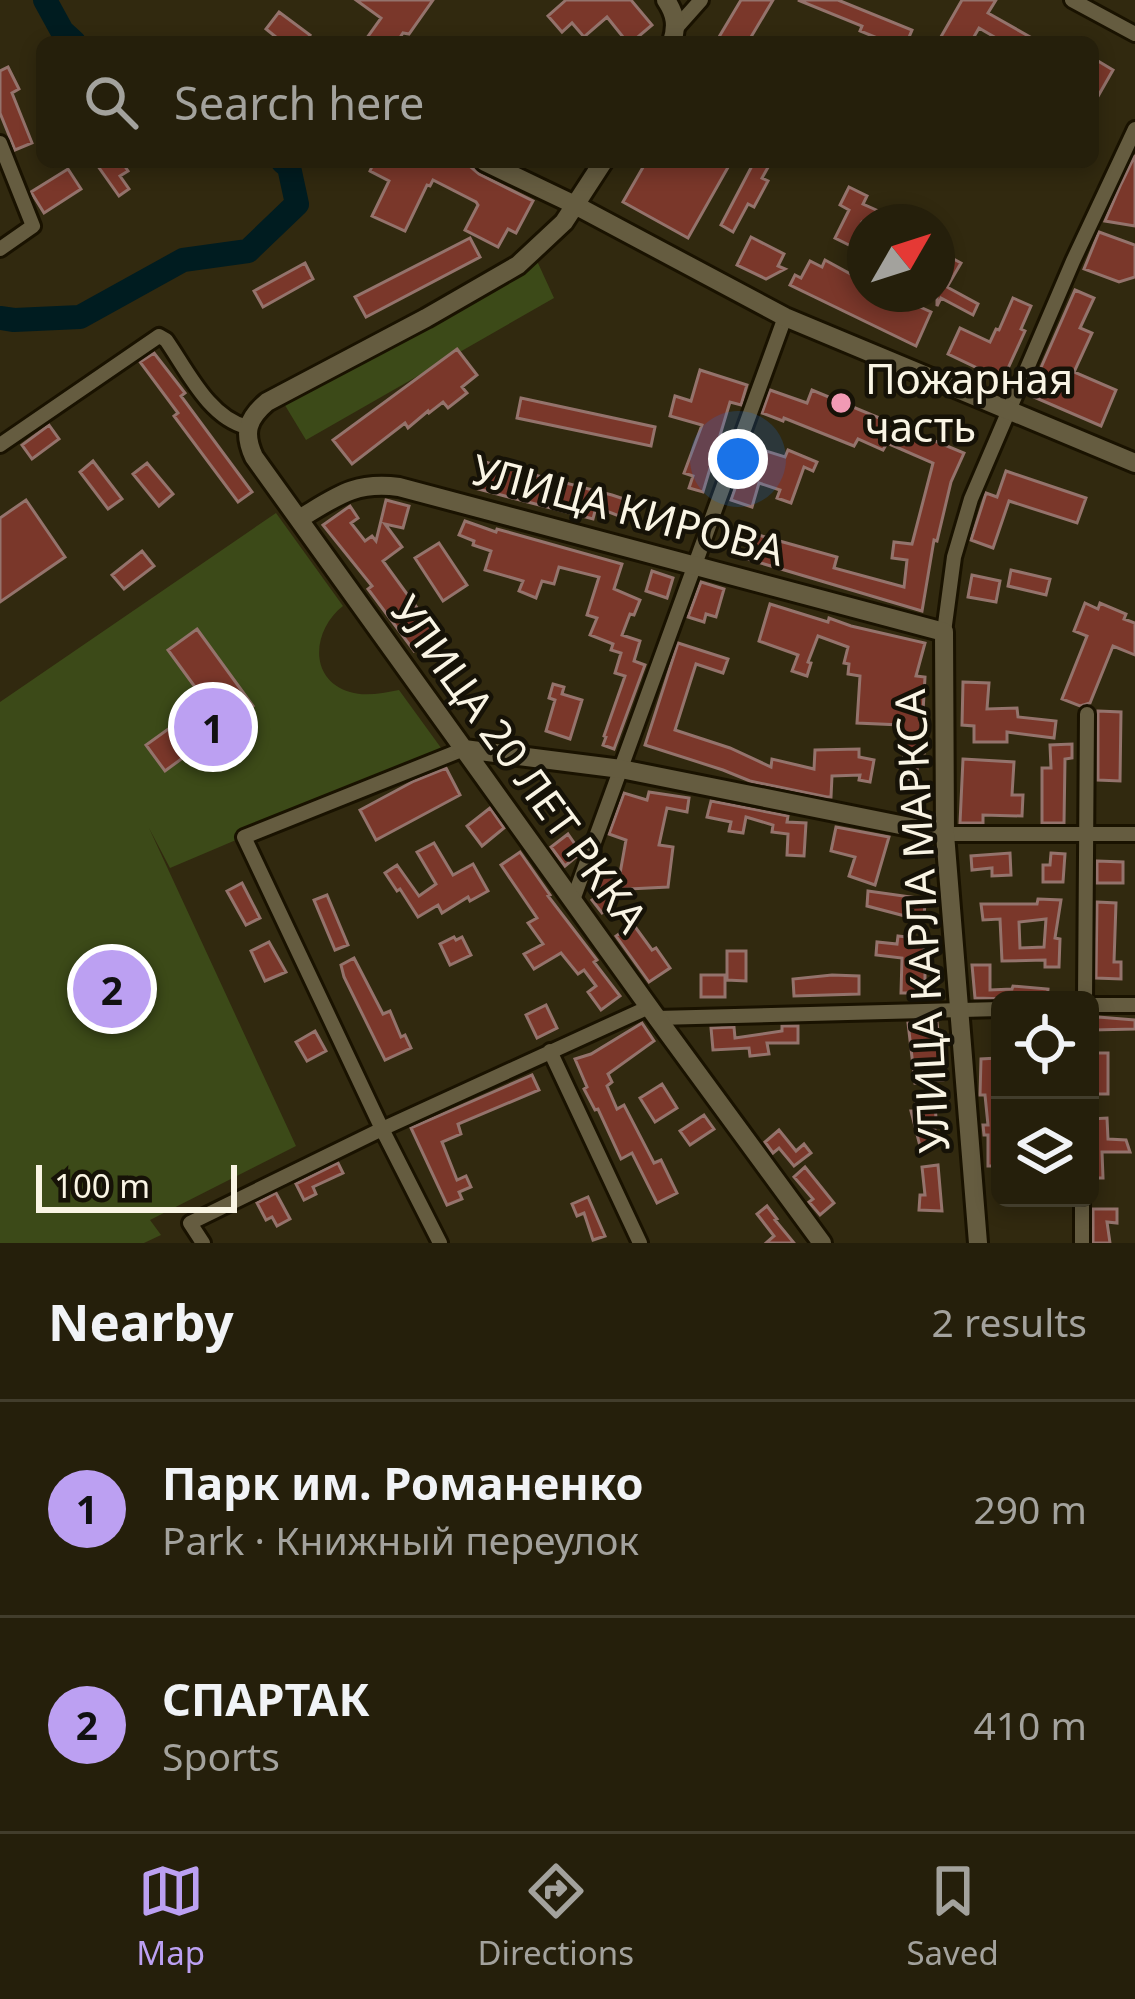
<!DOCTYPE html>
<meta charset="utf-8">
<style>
:root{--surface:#251f0b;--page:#2d2714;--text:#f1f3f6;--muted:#a3a29d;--line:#423d2c;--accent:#bca0f2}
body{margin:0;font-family:"Noto Sans",sans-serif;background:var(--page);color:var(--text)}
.controls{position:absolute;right:36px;bottom:36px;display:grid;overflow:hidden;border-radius:18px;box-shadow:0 6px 18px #0003}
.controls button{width:108px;height:108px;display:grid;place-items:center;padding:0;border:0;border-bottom:3px solid var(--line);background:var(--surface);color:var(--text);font:60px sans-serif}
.compass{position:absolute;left:847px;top:204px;width:108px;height:108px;border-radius:50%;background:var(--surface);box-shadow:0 6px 18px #0003;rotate:51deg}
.scale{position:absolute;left:36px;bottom:30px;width:201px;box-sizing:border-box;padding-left:12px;border:6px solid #f9f4e4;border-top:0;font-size:33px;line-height:42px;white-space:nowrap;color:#f9f4e4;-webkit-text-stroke:9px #161207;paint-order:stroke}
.you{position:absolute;left:738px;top:459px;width:42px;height:42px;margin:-30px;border:9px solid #fff;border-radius:50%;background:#1a73e8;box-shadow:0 0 0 18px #1a73e833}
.badge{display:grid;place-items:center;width:78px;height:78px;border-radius:50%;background:var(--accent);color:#111;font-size:39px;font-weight:700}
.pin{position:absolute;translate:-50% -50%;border:6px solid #fff;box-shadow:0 3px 12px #0006}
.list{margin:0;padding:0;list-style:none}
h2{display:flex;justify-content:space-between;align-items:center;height:156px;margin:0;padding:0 48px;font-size:51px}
h2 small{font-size:39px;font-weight:400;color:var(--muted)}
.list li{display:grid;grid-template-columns:78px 1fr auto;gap:36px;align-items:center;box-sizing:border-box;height:216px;padding:0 48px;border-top:3px solid var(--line)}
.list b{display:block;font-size:45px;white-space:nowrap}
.list p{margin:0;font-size:39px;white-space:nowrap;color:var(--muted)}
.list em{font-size:39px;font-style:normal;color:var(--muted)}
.icon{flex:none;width:66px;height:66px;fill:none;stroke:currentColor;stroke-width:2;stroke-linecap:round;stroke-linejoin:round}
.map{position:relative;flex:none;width:1135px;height:1243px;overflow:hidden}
.search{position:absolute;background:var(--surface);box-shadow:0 6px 18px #0003;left:36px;right:36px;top:36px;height:132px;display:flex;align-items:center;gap:30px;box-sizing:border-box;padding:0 42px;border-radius:18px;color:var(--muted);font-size:45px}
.sheet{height:588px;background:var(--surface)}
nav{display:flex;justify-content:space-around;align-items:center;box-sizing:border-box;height:168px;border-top:3px solid var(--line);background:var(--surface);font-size:33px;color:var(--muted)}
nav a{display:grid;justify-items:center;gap:6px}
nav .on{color:var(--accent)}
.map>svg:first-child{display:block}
.green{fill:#3c4a18}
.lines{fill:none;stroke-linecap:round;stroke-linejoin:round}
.river{stroke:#001c20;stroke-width:24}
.building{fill:#7a372a;stroke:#94736c;stroke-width:3;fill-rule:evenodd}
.street-casing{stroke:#191200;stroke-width:20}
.secondary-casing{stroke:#191200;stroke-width:24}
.street{stroke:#655c40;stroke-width:14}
.secondary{stroke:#655c40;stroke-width:18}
.poi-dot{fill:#f19ab4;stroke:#161207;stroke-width:4.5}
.labels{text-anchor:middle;stroke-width:9;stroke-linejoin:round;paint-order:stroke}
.poi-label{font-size:42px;fill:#f9f4e4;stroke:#161207;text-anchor:start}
.street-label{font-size:42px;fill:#f9f4e4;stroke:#161207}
</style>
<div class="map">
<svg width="1135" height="1243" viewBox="0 0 1135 1243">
<rect width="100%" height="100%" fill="#31290f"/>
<path class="green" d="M 537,261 L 554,298 L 306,440 L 283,402 Z
M 276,513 L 343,606 C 313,629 307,679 350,692 C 365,697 383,693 399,690 L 444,752 L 170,868 L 149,828 L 296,1146 L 150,1220 L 161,1235 L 144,1243 L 0,1243 L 0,702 Z"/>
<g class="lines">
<path class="river" d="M 45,0 L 62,31 L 74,42
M 0,318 L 14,320 L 80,317 L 183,260 L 248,251 L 297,204 L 289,167 L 283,162"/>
</g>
<path class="building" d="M 356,0 L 433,0 L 409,34 L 403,33 L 397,42 L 364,42 L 381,18 Z
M 566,0 L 631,0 L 652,25 L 632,42 L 627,42 L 607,17 L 584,37 L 572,23 L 562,32 L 548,16 Z
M 741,0 L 773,0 L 748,42 L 716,42 Z
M 798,0 L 838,0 L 912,30 L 907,42 L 887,42 L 860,31 L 862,26 Z
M 962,0 L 996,0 L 988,13 L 1039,42 L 1003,42 L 979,28 L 971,42 L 938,42 Z
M 279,12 L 310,35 L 305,42 L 282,42 L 266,29 Z
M 1093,58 L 1113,70 L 1093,105 Z
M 8,67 L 19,89 L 12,93 L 32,143 L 15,150 L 0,113 L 0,71 Z
M 1135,155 L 1135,226 L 1105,221 L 1121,184 Z
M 95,162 L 122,162 L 128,171 L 120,176 L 129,189 L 119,196 Z
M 374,162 L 465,162 L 479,174 L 533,201 L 516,233 L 508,229 L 498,247 L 465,230 L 478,205 L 476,202 L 433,180 L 430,186 L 427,185 L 405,231 L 372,216 L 389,181 L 370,171 Z
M 646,162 L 731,162 L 688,238 L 623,202 Z
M 754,162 L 771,162 L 762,178 L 768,181 L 754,207 L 748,204 L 733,232 L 721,225 Z
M 68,169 L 81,189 L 44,213 L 31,192 Z
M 849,187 L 867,196 L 863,204 L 903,222 L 862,222 L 851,246 L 835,238 L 849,210 L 840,205 Z
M 1099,232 L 1135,245 L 1135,277 L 1119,282 L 1084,269 Z
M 751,237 L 784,254 L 778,266 L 785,269 L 766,279 L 737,265 Z
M 470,238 L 480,257 L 366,317 L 355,297 Z
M 948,256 L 961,263 L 947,287 L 978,304 L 973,315 L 941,298 L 937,306 L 937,275 Z
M 825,260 L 865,282 L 865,294 L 891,294 L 931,312 L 916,346 L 790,285 L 795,275 L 801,278 L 810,261 L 822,267 Z
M 305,263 L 313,279 L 263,307 L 254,291 Z
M 1075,290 L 1094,298 L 1080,328 L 1092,333 L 1074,372 L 1116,390 L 1101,426 L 1029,395 Z
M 1013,298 L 1031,306 L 1021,329 L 1025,331 L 1005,375 L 1006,389 L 996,377 L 948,354 L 960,328 L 990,342 L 996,329 L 999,330 Z
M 457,349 L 477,375 L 462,387 L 467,393 L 448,408 L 443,402 L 429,413 L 428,411 L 408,428 L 405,423 L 352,464 L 333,440 Z
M 154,353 L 185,393 L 181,396 L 252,492 L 238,502 L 174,416 L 178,413 L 140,362 Z
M 700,370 L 747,385 L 741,405 L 730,402 L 703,492 L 689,488 L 693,476 L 684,473 L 702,425 L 670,416 L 675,396 L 691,401 Z
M 770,390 L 807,403 L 812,390 L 964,453 L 951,482 L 937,541 L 934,540 L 922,611 L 744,558 L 751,533 L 837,557 L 834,568 L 904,587 L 907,560 L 892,558 L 894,542 L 912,544 L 933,463 L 887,443 L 883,450 L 858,439 L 854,446 L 784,418 L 783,421 L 762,413 Z
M 521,398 L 655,427 L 651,446 L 517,418 Z
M 49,425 L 59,439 L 32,459 L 22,445 Z
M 750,446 L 785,457 L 788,450 L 817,462 L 813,471 L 804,467 L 791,503 L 777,498 L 780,490 L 759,483 L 752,507 L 731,500 Z
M 93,461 L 122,499 L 108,509 L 80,472 Z
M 485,462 L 612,495 L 633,502 L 627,519 L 596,507 L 593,519 L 478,489 Z
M 147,463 L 173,494 L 159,506 L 133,474 Z
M 1006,471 L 1086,498 L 1077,523 L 1009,501 L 993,548 L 971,540 L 986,493 L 997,497 Z
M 26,500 L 65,557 L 0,602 L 0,518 Z
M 386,500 L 409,506 L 403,528 L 385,524 L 402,547 L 383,561 L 436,634 L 414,651 L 368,589 L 372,586 L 323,525 L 350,506 L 358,518 L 351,523 L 365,541 L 372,536 L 376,541 Z
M 465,521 L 496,532 L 497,529 L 622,564 L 614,589 L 640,600 L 634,615 L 630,614 L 622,635 L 640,641 L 634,661 L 645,665 L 614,749 L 603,745 L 606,737 L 604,736 L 625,676 L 615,673 L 621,653 L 611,650 L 613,644 L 590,635 L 597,618 L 587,615 L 599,577 L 559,567 L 554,584 L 542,581 L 536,598 L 519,591 L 523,581 L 485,570 L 491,551 L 473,545 L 474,541 L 459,535 Z
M 439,543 L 467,585 L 443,601 L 415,558 Z
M 142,551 L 154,566 L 124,589 L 112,575 Z
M 1011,570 L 1050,579 L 1046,595 L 1008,586 Z
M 652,571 L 673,578 L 667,598 L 646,591 Z
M 972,575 L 1000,581 L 996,602 L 968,597 Z
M 701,582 L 724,589 L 716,617 L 706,614 L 704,622 L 688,617 Z
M 1085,603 L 1098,609 L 1100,603 L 1126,614 L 1124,619 L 1135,623 L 1135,655 L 1113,646 L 1090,703 L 1080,706 L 1062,699 L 1087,636 L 1074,631 Z
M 770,604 L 828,622 L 829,618 L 851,626 L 925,643 L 916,676 L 925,677 L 922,729 L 924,753 L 919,753 L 916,780 L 901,778 L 904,754 L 901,725 L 857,723 L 860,676 L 848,674 L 849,664 L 844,663 L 848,647 L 818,636 L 808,662 L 811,663 L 807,676 L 792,671 L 798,655 L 759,641 Z
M 197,629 L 253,706 L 165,771 L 146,745 L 206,702 L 168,650 Z
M 678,643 L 728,659 L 723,673 L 696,664 L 675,730 L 730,748 L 771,767 L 772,759 L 814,769 L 815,750 L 859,749 L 859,757 L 874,760 L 870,782 L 859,780 L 860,775 L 832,776 L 831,797 L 827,797 L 750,781 L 723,770 L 645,745 Z
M 963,682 L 989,683 L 987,709 L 1017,708 L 1018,717 L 1056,721 L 1054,738 L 1007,732 L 1007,742 L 974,742 L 974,726 L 962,725 Z
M 553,684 L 564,687 L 562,694 L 582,700 L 570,739 L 546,731 L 555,700 L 549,698 Z
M 1098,711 L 1121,712 L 1120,781 L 1098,780 Z
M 1072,744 L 1072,758 L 1065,759 L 1064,823 L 1042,823 L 1042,768 L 1051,768 L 1050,745 Z
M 963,759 L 1014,762 L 1012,795 L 1023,795 L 1022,816 L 983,815 L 983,823 L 960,823 Z
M 446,768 L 460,795 L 376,840 L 360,810 L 414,781 Z
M 649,792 L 689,798 L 687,812 L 667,808 L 659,845 L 673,847 L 668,887 L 607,890 L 616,902 L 602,913 L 592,900 L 606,890 L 591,885 L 595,874 L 619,879 L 626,840 L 609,834 L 624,793 L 647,800 Z
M 711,801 L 788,816 L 787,822 L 806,823 L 804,856 L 787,855 L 788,834 L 772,832 L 773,825 L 746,817 L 743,833 L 729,831 L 731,822 L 707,817 Z
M 490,808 L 504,828 L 482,846 L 467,826 Z
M 836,827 L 889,837 L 875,885 L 849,876 L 855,857 L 831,851 Z
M 568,834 L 579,850 L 577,856 L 565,866 L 551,847 Z
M 434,843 L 453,875 L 473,864 L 488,891 L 470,901 L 468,897 L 442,913 L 438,905 L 418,917 L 400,889 L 397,891 L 385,873 L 397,865 L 419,896 L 436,884 L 417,852 Z
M 520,852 L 550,895 L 548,896 L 597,960 L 594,962 L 620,996 L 601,1010 L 588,992 L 596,986 L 584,970 L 578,974 L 561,953 L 534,969 L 524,954 L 543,944 L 528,923 L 537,918 L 501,865 Z
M 1010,853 L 1011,875 L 992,876 L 992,868 L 972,870 L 971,856 Z
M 1051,853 L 1065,854 L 1063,882 L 1043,882 L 1043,865 L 1050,865 Z
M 1097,861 L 1123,862 L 1123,883 L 1097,883 Z
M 242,883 L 260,918 L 246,925 L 227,891 Z
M 868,891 L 925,899 L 924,921 L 867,906 Z
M 327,895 L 348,945 L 335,950 L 314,900 Z
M 1038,899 L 1061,900 L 1055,938 L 1060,939 L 1059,967 L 1045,967 L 1045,960 L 1002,961 L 1000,919 L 983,920 L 981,904 L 1037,904 ZM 1046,919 L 1044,947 L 1020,948 L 1019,922 Z
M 1097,902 L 1116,903 L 1114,962 L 1121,962 L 1121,979 L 1096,978 Z
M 633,924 L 652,950 L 656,948 L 670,968 L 649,982 L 616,936 Z
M 898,936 L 925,939 L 922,967 L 925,967 L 925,993 L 901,993 L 902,958 L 876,955 L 877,942 L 897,944 Z
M 454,937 L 456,940 L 462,937 L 471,955 L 450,965 L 440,944 Z
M 269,942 L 286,972 L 265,981 L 251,951 Z
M 727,951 L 746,951 L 746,981 L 727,980 Z
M 354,958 L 383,1014 L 390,1011 L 401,1037 L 405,1035 L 411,1048 L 385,1060 L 344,977 L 341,965 Z
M 972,965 L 990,965 L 990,990 L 1012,989 L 1013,986 L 1048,989 L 1047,1000 L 975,998 Z
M 701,975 L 725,975 L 725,997 L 701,997 Z
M 832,975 L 859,976 L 859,994 L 794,996 L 793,979 Z
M 546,1005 L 557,1028 L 537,1038 L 526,1015 Z
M 1098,1017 L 1135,1020 L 1135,1029 L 1093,1030 L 1093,1020 Z
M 937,1022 L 943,1080 L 915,1083 L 908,1023 Z
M 642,1023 L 654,1041 L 608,1074 L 612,1082 L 607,1086 L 617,1109 L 624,1105 L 654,1163 L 661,1160 L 677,1193 L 657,1203 L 632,1153 L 621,1159 L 598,1109 L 595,1110 L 584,1089 L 587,1087 L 575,1059 L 591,1054 Z
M 782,1026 L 798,1026 L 798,1043 L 767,1043 L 769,1054 L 750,1056 L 749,1048 L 713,1050 L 711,1028 L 734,1027 L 735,1038 L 782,1031 Z
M 315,1031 L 326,1051 L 307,1061 L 296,1042 Z
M 1095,1053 L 1108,1053 L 1108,1094 L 1092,1094 L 1092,1082 L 1096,1082 Z
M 997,1058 L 1000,1066 L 997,1069 L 1000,1166 L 988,1166 L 988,1135 L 984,1135 L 983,1125 L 988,1125 L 985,1095 L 980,1095 L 981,1059 Z
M 532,1075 L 539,1090 L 458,1124 L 461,1134 L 442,1142 L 457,1180 L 466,1176 L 471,1187 L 459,1192 L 462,1199 L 447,1205 L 411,1128 Z
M 662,1084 L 677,1108 L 655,1122 L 640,1098 Z
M 916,1101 L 935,1101 L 936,1119 L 932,1119 L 938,1141 L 920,1146 L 911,1111 L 916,1111 Z
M 704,1115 L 714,1129 L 690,1145 L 680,1131 Z
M 1107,1118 L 1108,1139 L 1126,1140 L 1130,1152 L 1102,1152 L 1103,1178 L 1092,1178 L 1091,1119 Z
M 779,1130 L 796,1151 L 804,1144 L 811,1153 L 794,1166 L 779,1148 L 773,1153 L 765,1142 Z
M 338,1163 L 343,1173 L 313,1187 L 316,1194 L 304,1200 L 296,1184 Z
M 938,1165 L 942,1211 L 919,1210 L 920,1195 L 925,1195 L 922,1167 Z
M 805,1167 L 834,1203 L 820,1215 L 809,1202 L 813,1199 L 794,1177 Z
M 276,1193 L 290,1219 L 277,1226 L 272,1217 L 266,1220 L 257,1203 Z
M 588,1197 L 605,1236 L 593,1240 L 584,1213 L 577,1216 L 572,1204 Z
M 767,1206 L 777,1219 L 775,1220 L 794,1243 L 766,1243 L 774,1236 L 757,1214 Z
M 1093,1209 L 1117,1209 L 1117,1223 L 1107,1222 L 1110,1243 L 1093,1243 Z"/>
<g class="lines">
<g class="street-casing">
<path id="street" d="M 1072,0 L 1135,34
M 677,27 L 701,0
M 0,143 L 33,226 L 0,249
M 0,445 L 159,336 L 166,340 C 187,370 209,418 247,427
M 944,632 L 954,557 L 971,499 L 1073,261 L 1135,129
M 945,834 L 1135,834
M 573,900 L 785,317
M 1085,1000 L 1087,714
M 1090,1005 L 1135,1005
M 657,1018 L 1000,1009
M 550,1051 L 640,1243
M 203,1243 L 190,1223 L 382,1129 L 649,1007
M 440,1243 L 382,1129 L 244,837 L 464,749
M 1082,1243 L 1082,1198"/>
</g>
<g class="secondary-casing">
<path id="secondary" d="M 666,0 C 676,15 677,26 672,42
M 485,162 L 575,205 L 785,317 L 1135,463
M 603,162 L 564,222 L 518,265 L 426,318 L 267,402 C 247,419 243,433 254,457 L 657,1018 L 822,1243
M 299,519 C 336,497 354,481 399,487 L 944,632 L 945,834 L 978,1243
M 464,749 L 621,769 L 945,834"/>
</g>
<use href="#street" class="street"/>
<use href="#secondary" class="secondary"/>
</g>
<circle class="poi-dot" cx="841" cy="403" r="12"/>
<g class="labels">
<g class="poi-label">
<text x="865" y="394">Пожарная<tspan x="865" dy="48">часть</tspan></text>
</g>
<g class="street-label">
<text transform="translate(628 510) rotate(15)" y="15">УЛИЦА КИРОВА</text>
<text transform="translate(519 764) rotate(54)" y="15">УЛИЦА 20 ЛЕТ РККА</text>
<text transform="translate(922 921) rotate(-93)" y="15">УЛИЦА КАРЛА МАРКСА</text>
</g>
</g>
</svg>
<div class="controls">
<button><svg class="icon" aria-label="locate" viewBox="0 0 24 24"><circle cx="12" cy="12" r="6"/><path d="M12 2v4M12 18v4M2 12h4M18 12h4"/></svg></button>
<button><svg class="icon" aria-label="layers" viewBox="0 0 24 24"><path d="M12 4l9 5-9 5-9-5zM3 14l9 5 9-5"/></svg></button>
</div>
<svg class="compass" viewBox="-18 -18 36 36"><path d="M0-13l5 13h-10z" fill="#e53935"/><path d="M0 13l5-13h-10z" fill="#a3a29d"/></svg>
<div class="scale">100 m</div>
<div class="you"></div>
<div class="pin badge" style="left:213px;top:727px">1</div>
<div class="pin badge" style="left:112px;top:989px">2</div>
<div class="search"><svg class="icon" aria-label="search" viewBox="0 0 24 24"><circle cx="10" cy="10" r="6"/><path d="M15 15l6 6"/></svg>Search here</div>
</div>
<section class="sheet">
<h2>Nearby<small>2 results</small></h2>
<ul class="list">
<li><span class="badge">1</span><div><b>Парк им. Романенко</b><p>Park · Книжный переулок</p></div><em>290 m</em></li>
<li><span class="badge">2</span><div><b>СПАРТАК</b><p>Sports</p></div><em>410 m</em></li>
</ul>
</section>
<nav>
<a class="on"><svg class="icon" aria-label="map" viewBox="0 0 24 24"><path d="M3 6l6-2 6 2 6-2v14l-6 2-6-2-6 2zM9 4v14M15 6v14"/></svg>Map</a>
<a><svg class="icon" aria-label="directions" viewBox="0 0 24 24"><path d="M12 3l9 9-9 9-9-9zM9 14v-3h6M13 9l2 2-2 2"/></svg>Directions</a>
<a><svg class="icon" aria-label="saved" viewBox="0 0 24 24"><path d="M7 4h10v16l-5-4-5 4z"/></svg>Saved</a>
</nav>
